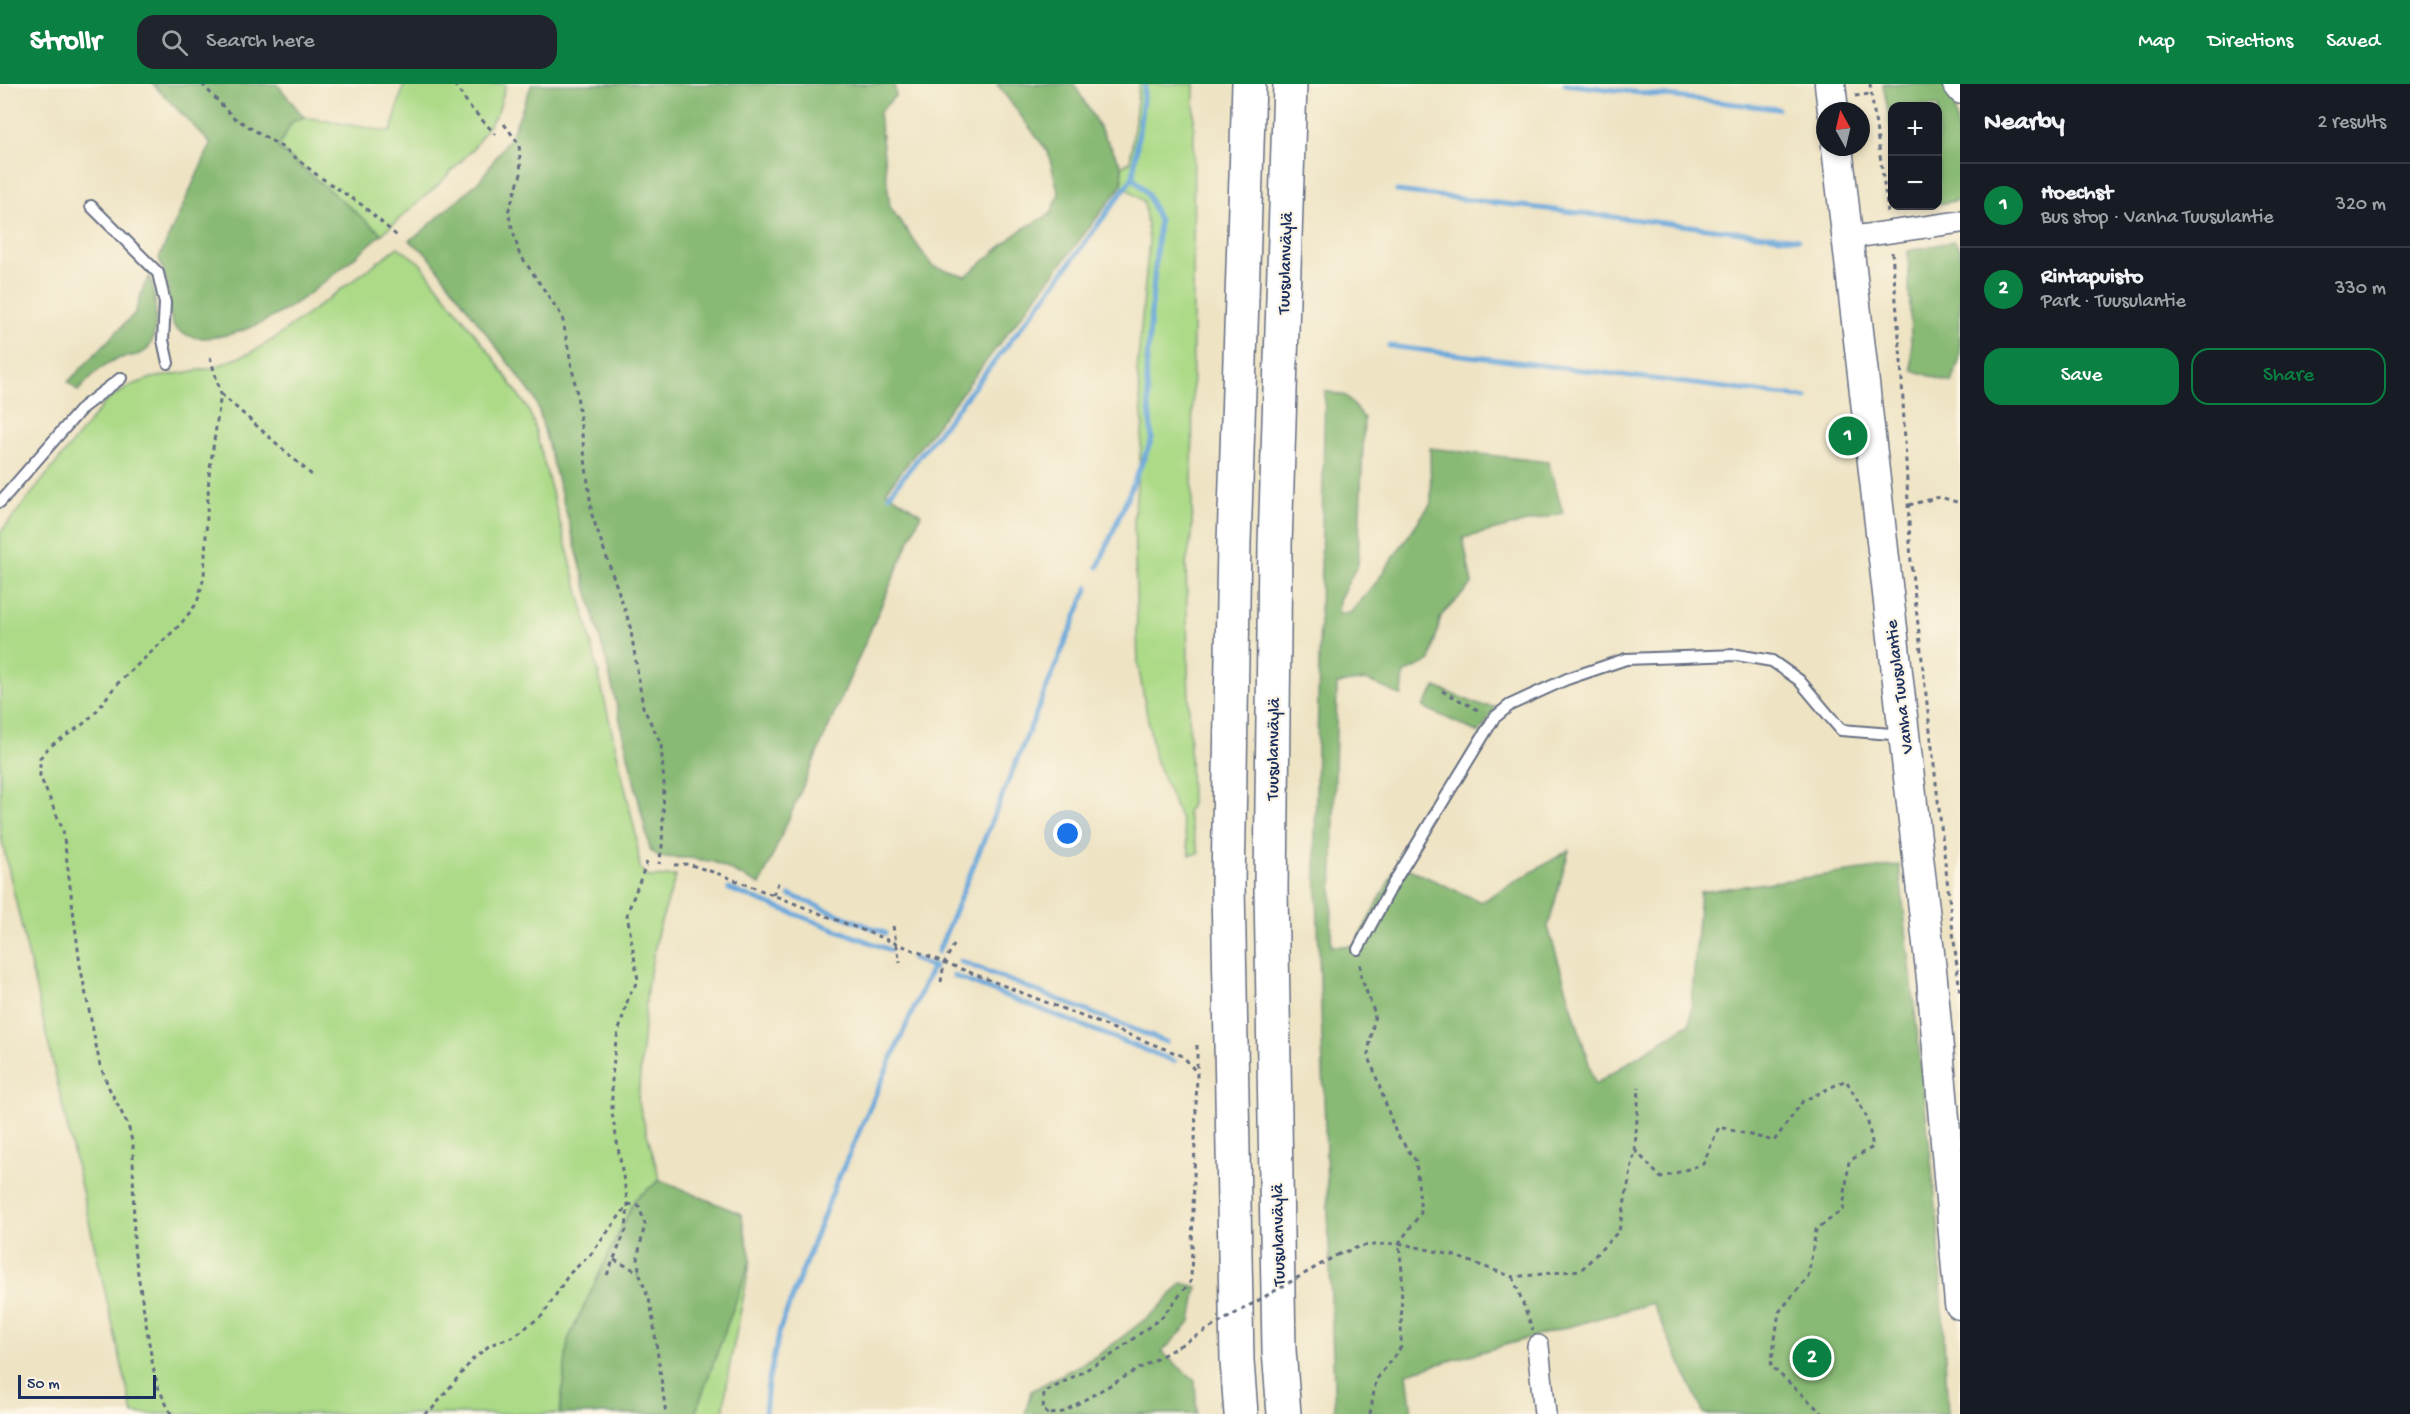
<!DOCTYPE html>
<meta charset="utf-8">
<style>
:root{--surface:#171b24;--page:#20242c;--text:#f1f3f6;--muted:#9ea1a6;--line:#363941;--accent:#0b8043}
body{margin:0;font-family:"Gochi Hand",sans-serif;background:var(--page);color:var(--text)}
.controls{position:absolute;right:18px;top:18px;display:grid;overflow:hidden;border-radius:12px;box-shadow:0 3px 9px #0003}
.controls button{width:54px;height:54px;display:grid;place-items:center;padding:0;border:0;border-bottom:2px solid var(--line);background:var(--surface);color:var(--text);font:30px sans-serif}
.compass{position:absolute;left:1816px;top:18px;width:54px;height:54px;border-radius:50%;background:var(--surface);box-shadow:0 3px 9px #0003;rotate:352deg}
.scale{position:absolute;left:18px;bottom:15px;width:138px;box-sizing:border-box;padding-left:6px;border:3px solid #1b2f5e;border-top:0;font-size:16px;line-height:21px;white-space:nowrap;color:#1b2f5e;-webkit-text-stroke:4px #fcf5e5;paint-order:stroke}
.you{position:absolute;left:1068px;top:750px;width:21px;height:21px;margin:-15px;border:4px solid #fff;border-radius:50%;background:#1a73e8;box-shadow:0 0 0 9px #1a73e833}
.badge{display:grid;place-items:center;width:39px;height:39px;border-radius:50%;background:var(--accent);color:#fff;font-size:20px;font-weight:700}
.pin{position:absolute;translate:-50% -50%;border:3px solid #fff;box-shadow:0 2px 6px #0006}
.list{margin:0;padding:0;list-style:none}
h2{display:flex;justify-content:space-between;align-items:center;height:78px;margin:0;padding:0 24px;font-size:26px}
h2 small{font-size:20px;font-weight:400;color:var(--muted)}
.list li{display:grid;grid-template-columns:39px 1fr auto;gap:18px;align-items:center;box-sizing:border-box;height:84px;padding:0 24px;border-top:2px solid var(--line)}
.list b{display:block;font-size:22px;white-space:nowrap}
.list p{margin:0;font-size:20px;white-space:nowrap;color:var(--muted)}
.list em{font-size:20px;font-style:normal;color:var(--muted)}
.actions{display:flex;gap:12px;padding:18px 24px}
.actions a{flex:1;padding:14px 0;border:2px solid var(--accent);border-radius:18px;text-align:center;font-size:21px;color:var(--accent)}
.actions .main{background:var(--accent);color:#fff}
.icon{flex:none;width:33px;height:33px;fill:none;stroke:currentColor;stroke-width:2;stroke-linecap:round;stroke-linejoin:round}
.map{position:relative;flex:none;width:1960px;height:1330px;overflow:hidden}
header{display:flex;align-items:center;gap:36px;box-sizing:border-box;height:84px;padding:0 30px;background:var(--accent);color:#fff}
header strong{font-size:28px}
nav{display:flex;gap:33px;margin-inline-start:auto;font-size:21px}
.search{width:420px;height:54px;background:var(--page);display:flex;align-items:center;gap:15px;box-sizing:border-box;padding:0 21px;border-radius:18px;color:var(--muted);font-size:22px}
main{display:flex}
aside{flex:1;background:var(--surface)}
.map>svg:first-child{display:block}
.green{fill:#acda87;stroke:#648472;stroke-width:1.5}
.forest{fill:#89ba74;stroke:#527469;stroke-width:1.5}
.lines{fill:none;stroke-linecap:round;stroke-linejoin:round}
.stream{stroke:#69a7db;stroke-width:5}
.lane-casing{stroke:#656e81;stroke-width:14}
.street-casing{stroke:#656e81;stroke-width:24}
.secondary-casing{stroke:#656e81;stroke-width:33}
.highway-casing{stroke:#656e81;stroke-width:36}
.path{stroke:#656e81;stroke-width:3;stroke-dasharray:4.5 4.5;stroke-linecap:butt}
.lane{stroke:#fff;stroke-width:10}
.street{stroke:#fff;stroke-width:21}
.secondary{stroke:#fff;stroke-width:30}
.highway{stroke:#fff;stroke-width:33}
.path-bridge{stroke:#656e81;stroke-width:3;stroke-dasharray:4.5 4.5;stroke-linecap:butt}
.labels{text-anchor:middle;stroke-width:4.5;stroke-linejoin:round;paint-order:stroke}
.street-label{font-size:18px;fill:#1b2f5e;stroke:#fcf5e5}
</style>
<header>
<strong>Strollr</strong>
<div class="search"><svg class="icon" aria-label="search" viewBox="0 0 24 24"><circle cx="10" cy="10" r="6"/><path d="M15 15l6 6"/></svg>Search here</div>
<nav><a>Map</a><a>Directions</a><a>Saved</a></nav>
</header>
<main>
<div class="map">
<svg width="1960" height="1330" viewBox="0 0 1960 1330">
<rect width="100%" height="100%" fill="#fcf5e5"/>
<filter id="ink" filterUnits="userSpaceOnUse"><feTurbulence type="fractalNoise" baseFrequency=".0167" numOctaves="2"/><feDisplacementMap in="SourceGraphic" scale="12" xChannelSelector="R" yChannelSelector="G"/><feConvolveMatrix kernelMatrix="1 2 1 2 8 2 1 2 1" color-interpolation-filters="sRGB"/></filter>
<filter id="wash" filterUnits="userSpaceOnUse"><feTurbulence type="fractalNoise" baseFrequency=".008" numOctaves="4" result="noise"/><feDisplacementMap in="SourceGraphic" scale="24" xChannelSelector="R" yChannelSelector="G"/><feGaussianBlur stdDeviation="1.35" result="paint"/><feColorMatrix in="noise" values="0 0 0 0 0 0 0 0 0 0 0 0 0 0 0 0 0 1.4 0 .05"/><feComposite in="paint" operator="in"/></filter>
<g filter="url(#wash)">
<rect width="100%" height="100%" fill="#eee3c3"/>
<path class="green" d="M 404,0 L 506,0 L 498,28 L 472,66 L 439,100 L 382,150 L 278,64 L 292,38 L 304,33 L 391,48 Z
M 1139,0 L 1194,0 L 1192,451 L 1186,480 L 1191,720 L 1187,729 L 1199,769 L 1190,771 L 1182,738 L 1155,675 L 1138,581 L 1134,433 L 1143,340 L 1137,288 L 1149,157 L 1144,118 L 1122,101 L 1122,82 L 1130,78 Z
M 398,163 L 420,179 L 493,273 L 526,322 L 532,334 L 585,532 L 636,751 L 640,784 L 649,793 L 676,792 L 658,847 L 647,904 L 638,1017 L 660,1096 L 635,1115 L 568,1256 L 560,1330 L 133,1330 L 0,748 L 0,449 L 107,316 L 132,301 L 152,294 L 212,284 L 250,269 L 274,255 Z
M 751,1175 L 729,1285 L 723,1330 L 695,1330 Z"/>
<path class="forest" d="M 153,0 L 277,0 L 304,33 L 292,38 L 278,64 L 382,150 C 331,192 271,252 202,254 C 193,254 179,250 173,241 C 169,233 169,211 167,201 C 165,192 162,183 159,174 L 211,60 Z
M 532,0 L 894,0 L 896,11 L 879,29 L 890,123 L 932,182 L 966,192 L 1021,146 L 1051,130 L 1059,110 L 1048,68 L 997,0 L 1074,0 L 1122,82 L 1122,101 L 886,407 L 921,430 L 760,801 L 714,778 L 690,774 L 658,773 L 650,765 L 606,576 L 539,327 L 534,313 L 427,170 L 409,156 L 419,150 L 481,95 L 512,50 Z
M 1883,0 L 1946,0 C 1960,22 1960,86 1960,116 L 1938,120 L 1938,22 L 1892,22 L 1892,50 Z
M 1954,157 L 1960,165 L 1960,273 L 1952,299 L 1912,286 L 1908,167 Z
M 150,192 C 155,209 162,255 144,268 C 137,273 126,272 117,275 C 102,280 89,295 78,307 L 68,298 L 135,229 L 144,202 Z
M 1325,307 L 1346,312 L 1364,334 L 1358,480 L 1339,516 L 1338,530 L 1350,529 L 1375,500 L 1431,419 L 1430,364 L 1548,378 L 1563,429 L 1463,454 L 1472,500 L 1441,532 L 1430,577 L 1404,589 L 1402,612 L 1366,596 L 1337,600 L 1331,862 L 1354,862 L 1398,780 L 1481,818 L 1569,766 L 1548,843 L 1595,1000 L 1690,939 L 1700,808 L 1899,781 L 1938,1140 L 1948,1330 L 1704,1330 L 1652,1219 L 1407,1289 L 1412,1330 L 1335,1330 L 1315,753 Z
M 1436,603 L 1479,621 L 1496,623 L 1479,649 L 1423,623 Z
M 660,1096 L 741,1130 L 751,1175 L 695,1330 L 560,1330 L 568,1256 L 635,1115 Z
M 1182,1199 L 1197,1203 L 1191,1238 L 1162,1268 L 1195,1297 L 1197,1330 L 1025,1330 L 1031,1307 L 1100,1270 L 1158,1225 Z"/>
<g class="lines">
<path class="stream" d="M 1565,0 L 1778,25
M 1397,107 L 1798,155
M 1389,262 L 1807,314
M 889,411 L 1045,213 L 1133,93
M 1098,483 L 1152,355 L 1146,289 L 1159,137 L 1147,109 L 1133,93 L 1145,0
M 729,805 L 890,866
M 790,811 L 885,849
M 938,868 L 1088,503
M 912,874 L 934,884
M 960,877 L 1166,958
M 954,892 L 1174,977
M 765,1330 L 768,1299 L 780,1245 L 835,1102 L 933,881"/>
</g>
</g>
<g filter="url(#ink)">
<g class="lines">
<g class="lane-casing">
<path id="lane" d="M 91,122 L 158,189 L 165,219 L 163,256 L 168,279
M 0,418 L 83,323 L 121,294
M 1358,865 L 1394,798 L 1494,634 L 1510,621 L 1567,595 L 1626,575 L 1737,571 L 1772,577 L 1799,596 L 1841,646 L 1904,651"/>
</g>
<g class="street-casing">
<path id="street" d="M 1953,0 L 1960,9
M 1847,154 L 1960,138
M 1538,1262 L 1545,1330"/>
</g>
<g class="secondary-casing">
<path id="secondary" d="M 1830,0 L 1833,27
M 1837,63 L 1932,895 L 1960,1220"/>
</g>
<g class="highway-casing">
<path id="highway" d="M 1241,1330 L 1237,1277 L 1228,801 L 1234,459 L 1249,0
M 1284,1330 L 1279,1266 L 1271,805 L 1275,461 L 1290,0"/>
</g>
<path class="path" d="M 202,0 L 233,33 L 285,65 L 317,91 L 362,121 L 397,152
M 454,0 L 471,24 L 496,51
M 1870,0 L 1888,128
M 1855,12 L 1871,10
M 504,40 L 519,60 L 521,90 L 508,128 L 519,169 L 562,232 L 577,310 L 592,431 L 630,541 L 643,623 L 661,660 L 664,700 L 662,763 L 659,780
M 1892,168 L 1901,277 L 1911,479 L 1960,909
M 221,310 L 313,392
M 1909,421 L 1940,413 L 1960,419
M 1442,607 L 1482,628
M 674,781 L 688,780 L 722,791 L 1183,972 L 1197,989 L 1191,1197 L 1162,1233 L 1109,1273 L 1044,1309 L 1043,1326 L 1048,1330
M 773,811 L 779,797
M 893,842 L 900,879
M 941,898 L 944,879 L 954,861
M 1197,961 L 1197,987
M 1635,1066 L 1661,1094 L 1703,1080 L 1719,1043 L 1774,1057 L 1803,1017 L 1846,996 L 1867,1034 L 1873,1063 L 1849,1077 L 1843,1125 L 1816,1146 L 1808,1193 L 1779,1228 L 1771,1282 L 1823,1330
M 628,1120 L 639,1122 L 645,1140 L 638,1171 L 639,1188 L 651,1222 L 666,1330
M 1337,1171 L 1361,1162 L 1399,1159 L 1421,1129 L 1416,1077 L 1396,1049 L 1368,970 L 1375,930 L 1361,893 L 1360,878
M 614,1176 L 639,1188
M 607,1191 L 626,1146 L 628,1120 L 612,1029 L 612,993 L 616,956 L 629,912 L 638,896 L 627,830 L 647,778
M 1513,1193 L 1533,1246
M 171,1330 L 158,1303 L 153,1283 L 134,1165 L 133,1061 L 128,1041 L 109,1004 L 100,981 L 80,881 L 63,746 L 40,692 L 40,674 L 49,663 L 82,641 L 95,629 L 116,601 L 180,541 L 197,519 L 204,493 L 209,391 L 221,310 L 210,273
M 424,1330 L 433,1324 L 473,1275 L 490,1261 L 514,1252 L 543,1231 L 569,1190 L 591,1170 L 627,1122
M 1051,1330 L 1063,1328 L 1179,1262
M 1370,1330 L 1376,1296 L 1401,1263 L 1402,1187 L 1399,1159 L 1452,1171 L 1513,1193 L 1581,1186 L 1619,1147 L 1635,1066 L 1639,1003"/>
<use href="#lane" class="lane"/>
<use href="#street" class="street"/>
<use href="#secondary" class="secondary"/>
<use href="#highway" class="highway"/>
<path class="path-bridge" d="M 1179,1262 L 1337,1171"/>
</g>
</g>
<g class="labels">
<g class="street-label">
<text transform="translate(1284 179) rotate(-88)" y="6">Tuusulanväylä</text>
<text transform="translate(1898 603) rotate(-97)" y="6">Vanha Tuusulantie</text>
<text transform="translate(1272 665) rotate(-89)" y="6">Tuusulanväylä</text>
<text transform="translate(1277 1151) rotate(-91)" y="6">Tuusulanväylä</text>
</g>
</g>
</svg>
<div class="controls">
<button>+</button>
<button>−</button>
</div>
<svg class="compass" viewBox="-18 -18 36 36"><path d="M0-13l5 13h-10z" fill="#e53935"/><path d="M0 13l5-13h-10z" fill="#9ea1a6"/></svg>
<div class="scale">50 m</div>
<div class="you"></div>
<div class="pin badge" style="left:1848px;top:352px">1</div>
<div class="pin badge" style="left:1812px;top:1274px">2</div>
</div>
<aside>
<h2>Nearby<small>2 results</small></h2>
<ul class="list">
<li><span class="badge">1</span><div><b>Hoechst</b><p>Bus stop · Vanha Tuusulantie</p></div><em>320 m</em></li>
<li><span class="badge">2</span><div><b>Rintapuisto</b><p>Park · Tuusulantie</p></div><em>330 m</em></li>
</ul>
<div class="actions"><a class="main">Save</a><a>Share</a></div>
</aside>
</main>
